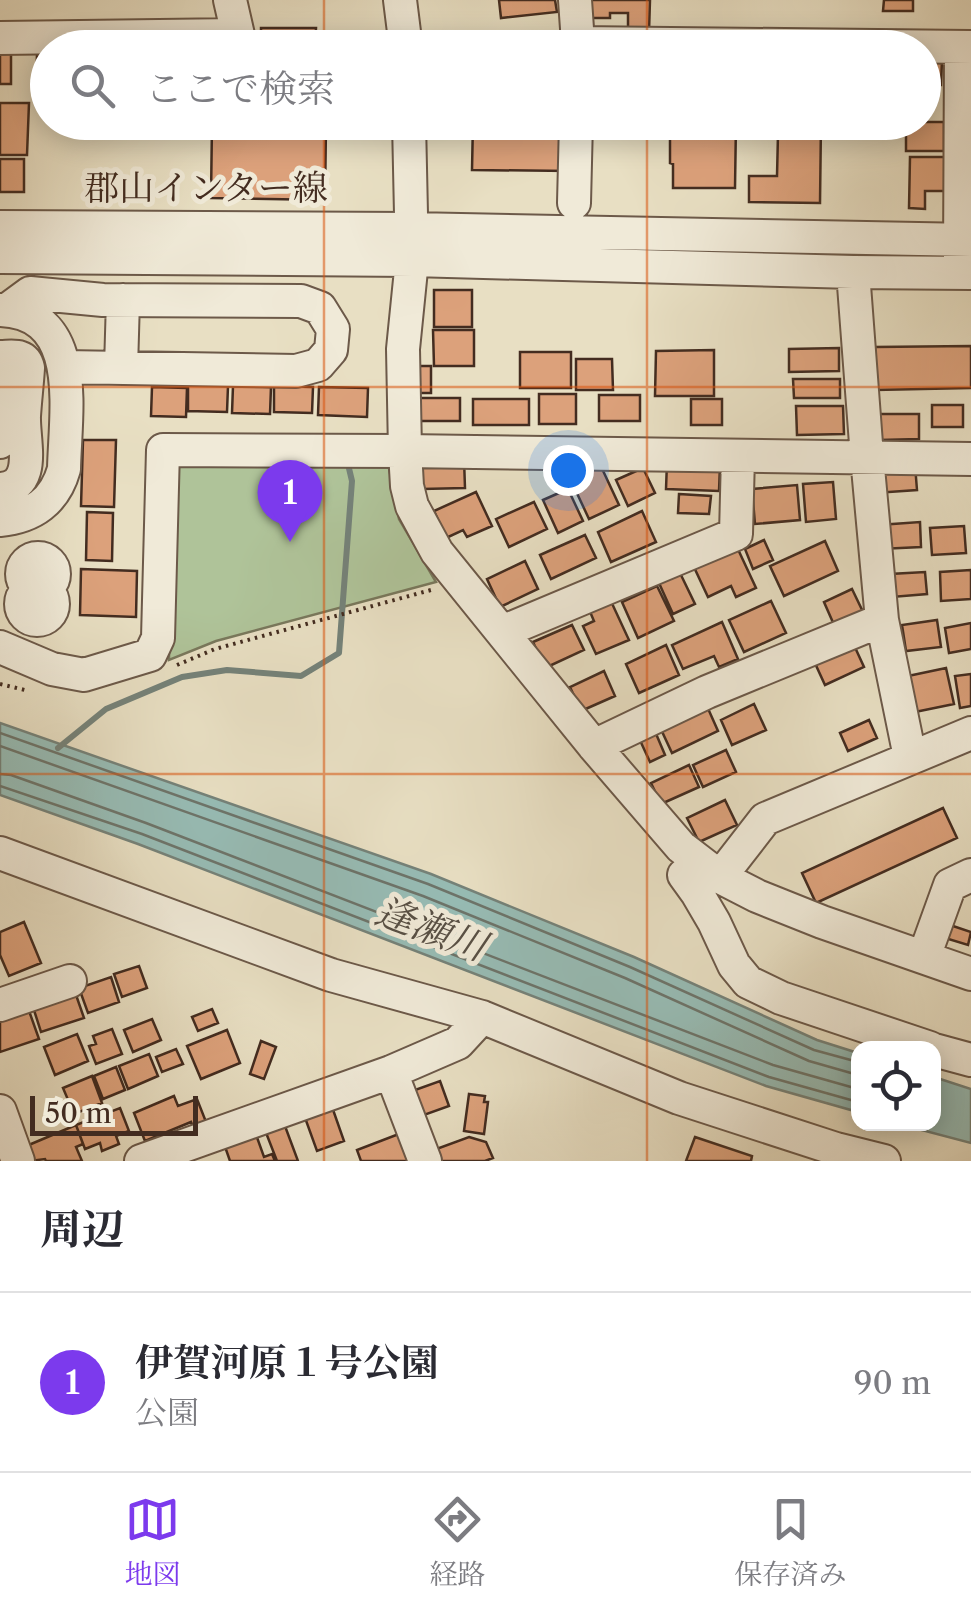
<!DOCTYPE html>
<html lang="ja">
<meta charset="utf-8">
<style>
:root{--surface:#fff;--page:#f7f7f7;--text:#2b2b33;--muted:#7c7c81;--line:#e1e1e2;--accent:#7c3aed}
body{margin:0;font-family:"Libre Caslon Text","Noto Serif JP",serif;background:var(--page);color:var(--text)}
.controls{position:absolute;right:30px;bottom:30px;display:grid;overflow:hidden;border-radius:20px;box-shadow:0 5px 25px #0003}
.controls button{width:90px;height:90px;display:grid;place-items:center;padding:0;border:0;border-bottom:2px solid var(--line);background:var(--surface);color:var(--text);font:50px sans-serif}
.scale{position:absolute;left:30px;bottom:25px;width:168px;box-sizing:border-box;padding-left:10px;border:5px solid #432c20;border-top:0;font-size:28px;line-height:35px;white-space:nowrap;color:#432c20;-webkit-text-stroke:8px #f0ead8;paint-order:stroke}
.you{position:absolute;left:568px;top:470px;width:35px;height:35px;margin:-25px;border:8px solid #fff;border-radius:50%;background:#1a73e8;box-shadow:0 0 0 15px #1a73e833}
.badge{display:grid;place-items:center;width:65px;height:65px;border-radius:50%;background:var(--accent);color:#fff;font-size:32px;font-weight:700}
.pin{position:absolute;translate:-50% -82px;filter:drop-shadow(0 2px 5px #0008)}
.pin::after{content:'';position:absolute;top:52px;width:35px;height:30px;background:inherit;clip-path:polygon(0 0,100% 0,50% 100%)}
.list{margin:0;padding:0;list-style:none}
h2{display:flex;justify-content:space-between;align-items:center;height:130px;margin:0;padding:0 40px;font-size:42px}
h2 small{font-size:32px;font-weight:400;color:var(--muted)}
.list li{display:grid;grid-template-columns:65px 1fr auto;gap:30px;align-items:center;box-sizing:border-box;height:180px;padding:0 40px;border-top:2px solid var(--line)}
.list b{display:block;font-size:38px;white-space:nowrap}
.list p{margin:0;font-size:32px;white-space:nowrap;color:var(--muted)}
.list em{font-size:32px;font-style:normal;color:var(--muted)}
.icon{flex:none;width:55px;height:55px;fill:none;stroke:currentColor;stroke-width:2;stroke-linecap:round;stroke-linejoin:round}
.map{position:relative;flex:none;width:971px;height:1161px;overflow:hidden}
.search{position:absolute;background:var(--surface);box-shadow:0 5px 25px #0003;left:30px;right:30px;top:30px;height:110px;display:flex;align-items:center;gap:25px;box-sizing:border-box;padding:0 35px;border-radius:55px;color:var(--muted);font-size:38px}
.sheet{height:310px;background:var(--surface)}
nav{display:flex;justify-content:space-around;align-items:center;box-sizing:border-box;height:140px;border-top:2px solid var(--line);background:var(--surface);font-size:28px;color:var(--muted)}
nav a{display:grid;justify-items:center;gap:5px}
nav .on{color:var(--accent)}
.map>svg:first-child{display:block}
.green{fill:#afc399;stroke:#79785c;stroke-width:2.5}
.water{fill:#97bcb5;stroke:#758279;stroke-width:2.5}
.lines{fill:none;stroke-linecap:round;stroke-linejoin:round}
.shore{stroke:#6d746a;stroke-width:2.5}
.stream{stroke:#758279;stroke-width:6}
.building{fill:#dca17b;stroke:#432c20;stroke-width:2.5}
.minor-casing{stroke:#6c5949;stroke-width:36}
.path{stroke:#432c20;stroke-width:4;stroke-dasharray:2.5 5;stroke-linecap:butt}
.minor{stroke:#f0ead8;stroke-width:32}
.grid{fill:none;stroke:#d8540e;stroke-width:2.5;stroke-opacity:0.55}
.labels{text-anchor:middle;stroke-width:10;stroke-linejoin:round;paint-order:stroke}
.street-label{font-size:35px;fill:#432c20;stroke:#f0ead8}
.water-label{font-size:38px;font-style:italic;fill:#585045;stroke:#f0ead8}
</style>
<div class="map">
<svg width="971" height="1161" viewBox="0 0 971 1161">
<rect width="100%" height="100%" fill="#e8dfc3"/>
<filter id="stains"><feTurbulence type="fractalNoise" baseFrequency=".002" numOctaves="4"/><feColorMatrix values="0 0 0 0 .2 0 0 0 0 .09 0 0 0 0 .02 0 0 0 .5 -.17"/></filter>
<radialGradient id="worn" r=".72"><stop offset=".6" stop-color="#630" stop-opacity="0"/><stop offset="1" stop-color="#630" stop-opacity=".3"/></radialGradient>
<path class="green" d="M 170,457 L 387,458 L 399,519 L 436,582 L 216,641 L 169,660 Z"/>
<path class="water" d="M 0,723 L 431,874 L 634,957 L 817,1040 L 858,1053 L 858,1112 L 766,1086 L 138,844 L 0,795 Z
M 934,1077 L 971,1089 L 971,1143 L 899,1124 L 934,1124 Z"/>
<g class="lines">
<path class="shore" d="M 0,733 L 428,884 L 630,967 L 814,1050 L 858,1062
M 0,746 L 423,896 L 625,978 L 809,1061 L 858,1075
M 0,774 L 11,775 L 146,823 L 773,1065 L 858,1089
M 0,786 L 142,834 L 769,1077 L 858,1102"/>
<path class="stream" d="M 58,748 L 106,709 L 182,677 L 227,670 L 301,676 L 339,653 L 352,481 L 347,460"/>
</g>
<path class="building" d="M 499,0 L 555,0 L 557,12 L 501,18 Z
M 587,0 L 650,0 L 649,32 L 628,31 L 628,13 L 610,13 L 610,18 L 587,18 Z
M 884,0 L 913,0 L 913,11 L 883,11 Z
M 261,28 L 316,28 L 315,47 L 319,48 L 261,45 Z
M 0,53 L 11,53 L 11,84 L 0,84 Z
M 37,54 L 48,54 L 48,94 L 36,94 Z
M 924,59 L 942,60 L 941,85 L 933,85 L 933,88 L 924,88 Z
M 0,103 L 29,103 L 27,155 L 0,155 Z
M 473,122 L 570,122 L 570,171 L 472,170 Z
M 670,122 L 736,122 L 735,188 L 673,188 L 673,164 L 670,163 Z
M 801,122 L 821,122 L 820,203 L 749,202 L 749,176 L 777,176 L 778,134 L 801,135 Z
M 906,122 L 944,122 L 944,151 L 906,151 Z
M 212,123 L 326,124 L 325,200 L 211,198 Z
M 910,157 L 949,157 L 948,191 L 925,191 L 925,209 L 909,208 Z
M 0,159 L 24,159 L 24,192 L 0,192 Z
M 434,290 L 472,290 L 472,327 L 434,327 Z
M 433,330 L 474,330 L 474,366 L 434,366 Z
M 971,346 L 971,388 L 876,390 L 875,347 Z
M 839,348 L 839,371 L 789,372 L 789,349 Z
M 714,350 L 714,396 L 655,396 L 656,351 Z
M 520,352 L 571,352 L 571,388 L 520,388 Z
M 576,359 L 612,359 L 613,390 L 576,390 Z
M 414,366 L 431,366 L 431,393 L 414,393 Z
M 793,379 L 840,379 L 840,398 L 794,398 Z
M 188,385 L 228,386 L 227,412 L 188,411 Z
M 233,386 L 271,387 L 270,414 L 232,413 Z
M 274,386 L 313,387 L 312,413 L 274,412 Z
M 152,387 L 187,388 L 186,417 L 151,416 Z
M 319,387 L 368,388 L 367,417 L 318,415 Z
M 539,394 L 576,394 L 576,424 L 539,424 Z
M 599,395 L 640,395 L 640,421 L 599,421 Z
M 417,398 L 460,398 L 460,421 L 417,421 Z
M 473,399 L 529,399 L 529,425 L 473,425 Z
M 691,399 L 722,399 L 722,425 L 691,425 Z
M 932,405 L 963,405 L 963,427 L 932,427 Z
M 796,406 L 843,406 L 844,434 L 797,435 Z
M 879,414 L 919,414 L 919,439 L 879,440 Z
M 83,440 L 116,440 L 114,507 L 81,506 Z
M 464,459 L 465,488 L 422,489 L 422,460 Z
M 598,460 L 619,505 L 589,519 L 568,474 Z
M 667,462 L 720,465 L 719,491 L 666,489 Z
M 915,465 L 917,490 L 875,493 L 873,468 Z
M 643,468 L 655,493 L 628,506 L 616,480 Z
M 833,482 L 836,519 L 806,522 L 803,484 Z
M 797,485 L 800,520 L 755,524 L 752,489 Z
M 568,489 L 583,521 L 558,533 L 543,500 Z
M 476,492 L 492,526 L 467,537 L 463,530 L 446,538 L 434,511 Z
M 679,494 L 711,496 L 709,514 L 678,513 Z
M 534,502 L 547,529 L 509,547 L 496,519 Z
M 642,511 L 656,542 L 611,562 L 598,532 Z
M 87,512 L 113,513 L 112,561 L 86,560 Z
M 920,522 L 921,547 L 880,549 L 879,525 Z
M 964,526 L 966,553 L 932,555 L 930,528 Z
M 585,535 L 596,558 L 551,579 L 540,555 Z
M 764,540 L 773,560 L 753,569 L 745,549 Z
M 825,541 L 838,571 L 784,596 L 770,566 Z
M 736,545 L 756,588 L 736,597 L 731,586 L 708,597 L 693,565 Z
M 525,561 L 538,589 L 500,607 L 487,579 Z
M 81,569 L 137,571 L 136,617 L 80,615 Z
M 971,570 L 971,599 L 941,601 L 940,572 Z
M 925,572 L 927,594 L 892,597 L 890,574 Z
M 680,573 L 695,604 L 673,614 L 659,583 Z
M 657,586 L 674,621 L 638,638 L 622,602 Z
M 852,589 L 864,614 L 835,627 L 824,602 Z
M 609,597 L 629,640 L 596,654 L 583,626 L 594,621 L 588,607 Z
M 771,601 L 786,633 L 744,652 L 729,620 Z
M 937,620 L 941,647 L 906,651 L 902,625 Z
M 722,622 L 738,659 L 719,667 L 714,656 L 683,669 L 672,645 Z
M 971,623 L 971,649 L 949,653 L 945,628 Z
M 572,625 L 584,650 L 545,668 L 533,642 Z
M 853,643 L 864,667 L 825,685 L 814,661 Z
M 666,645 L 679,675 L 639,693 L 626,664 Z
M 946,668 L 954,704 L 915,712 L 908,676 Z
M 604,671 L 615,696 L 581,711 L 570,687 Z
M 971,674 L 971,706 L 960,708 L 955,676 Z
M 706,704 L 718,731 L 672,753 L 659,725 Z
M 754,704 L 766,730 L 732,745 L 721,720 Z
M 869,720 L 877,738 L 848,751 L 840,733 Z
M 654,729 L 665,755 L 650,762 L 638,736 Z
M 726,750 L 736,772 L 703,787 L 693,765 Z
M 689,765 L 699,787 L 661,804 L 651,783 Z
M 725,800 L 737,825 L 699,842 L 687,818 Z
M 943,808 L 957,838 L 816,903 L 802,873 Z
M 24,922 L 41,963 L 9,976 L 0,955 L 0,932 Z
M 950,925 L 971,932 L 968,945 L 945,938 Z
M 139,966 L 147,988 L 122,997 L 114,974 Z
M 111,977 L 119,1002 L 88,1013 L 79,988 Z
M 75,992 L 84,1018 L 41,1032 L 33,1007 Z
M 28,1008 L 39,1039 L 0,1052 L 0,1018 Z
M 212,1009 L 218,1023 L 198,1031 L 192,1017 Z
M 152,1019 L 161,1040 L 133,1052 L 124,1030 Z
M 112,1029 L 122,1054 L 96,1064 L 89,1046 L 96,1044 L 93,1036 Z
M 227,1030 L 240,1063 L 201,1079 L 187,1046 Z
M 77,1034 L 88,1061 L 55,1075 L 44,1047 Z
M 261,1041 L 276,1047 L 264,1079 L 250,1074 Z
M 176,1049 L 183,1064 L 162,1072 L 156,1057 Z
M 149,1054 L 158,1076 L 128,1089 L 119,1066 Z
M 116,1067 L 125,1090 L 103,1099 L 94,1076 Z
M 92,1076 L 102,1103 L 74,1114 L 63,1088 Z
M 440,1081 L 449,1106 L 424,1115 L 415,1090 Z
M 469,1094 L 485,1096 L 484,1102 L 488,1102 L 484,1134 L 464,1131 Z
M 174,1096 L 178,1106 L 197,1099 L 208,1127 L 195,1132 L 191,1122 L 145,1141 L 134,1113 Z
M 331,1104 L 344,1141 L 317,1151 L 304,1115 Z
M 120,1108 L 129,1131 L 116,1136 L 119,1144 L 102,1151 L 100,1143 L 85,1149 L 76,1125 Z
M 282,1118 L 298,1161 L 277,1161 L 263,1125 Z
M 76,1125 L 83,1144 L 76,1147 L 82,1161 L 46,1161 L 45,1159 L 30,1161 L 24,1147 Z
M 254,1129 L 264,1157 L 272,1154 L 275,1161 L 230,1161 L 223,1141 Z
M 404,1132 L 410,1161 L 361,1161 L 357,1150 Z
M 469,1137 L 486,1142 L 493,1158 L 485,1161 L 435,1161 L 431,1151 Z
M 695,1137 L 752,1156 L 751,1161 L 686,1161 Z"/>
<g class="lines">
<g class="minor-casing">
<path id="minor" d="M 400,0 L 406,48
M 575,0 L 578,43 L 971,47
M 0,38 L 238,35 L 230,0
M 574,203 L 576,122
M 0,227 L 412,229 L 971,240
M 0,257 L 412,260 L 853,272 L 971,273
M 960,262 L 961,47
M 853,272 L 867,457 L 882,620 L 910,757
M 0,310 C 84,313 65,412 64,469 C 55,501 33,517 0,520
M 7,310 L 30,293 L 103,300 L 301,301 L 320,308 L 333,329 L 331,350 L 318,365 L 296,371 L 65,367
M 0,357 C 12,357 25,353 28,368 C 27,384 25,400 24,416 C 23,441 38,487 0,489
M 121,368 L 123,300
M 0,374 L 0,442
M 971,459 L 405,451 L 407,486 L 412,506 L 437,552 L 594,746 L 681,847 L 720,877 L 757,896 L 822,922 L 971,974
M22 574a16 16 0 1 1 32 0a16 16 0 1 1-32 0Z
M21 604a16 16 0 1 1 32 0a16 16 0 1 1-32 0Z
M 502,632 L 736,534 L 738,456
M 0,647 L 52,669 L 84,675 L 150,655 L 158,638 L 163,450 L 405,451 L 403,349 L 412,260 L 409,122
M 594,746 L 707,692 L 882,620
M 0,853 L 331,975 L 482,1017 L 679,1098 L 836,1149 L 884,1161
M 684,875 L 697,893 L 714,922 L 734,965 L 748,982 L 781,998 L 930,1048
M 720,877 L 765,819 L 971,733
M 924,957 L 950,885 L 971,875
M 0,1005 L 70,981
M 934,1050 L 971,1060
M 391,1072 L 425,1161
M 0,1111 L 18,1161
M 141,1161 L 391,1072 L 458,1043 L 482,1017"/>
</g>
<path class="path" d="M 177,665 L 215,649 L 431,590
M 0,684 L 29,691"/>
<use href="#minor" class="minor"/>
</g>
<path class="grid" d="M 324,0 L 324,48M 647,0 L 647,48M 324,122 L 324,1161M 647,122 L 647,1161M 0,387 L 971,387M 0,774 L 971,774"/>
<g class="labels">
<g class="street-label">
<text x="206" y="200">郡山インター線</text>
</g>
<g class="water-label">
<text transform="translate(431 929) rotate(20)" y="13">逢瀬川</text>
</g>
</g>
<rect width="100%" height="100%" filter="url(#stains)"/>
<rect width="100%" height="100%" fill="url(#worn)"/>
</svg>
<div class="controls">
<button><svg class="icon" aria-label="locate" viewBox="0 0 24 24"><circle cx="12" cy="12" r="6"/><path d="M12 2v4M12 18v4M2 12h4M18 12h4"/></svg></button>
</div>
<div class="scale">50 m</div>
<div class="you"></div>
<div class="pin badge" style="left:290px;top:542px">1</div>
<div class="search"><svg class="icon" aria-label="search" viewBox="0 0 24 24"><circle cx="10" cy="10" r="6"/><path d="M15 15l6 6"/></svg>ここで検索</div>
</div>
<section class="sheet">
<h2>周辺<small></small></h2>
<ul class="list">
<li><span class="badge">1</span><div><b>伊賀河原１号公園</b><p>公園</p></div><em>90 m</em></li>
</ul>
</section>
<nav>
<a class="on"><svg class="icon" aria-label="map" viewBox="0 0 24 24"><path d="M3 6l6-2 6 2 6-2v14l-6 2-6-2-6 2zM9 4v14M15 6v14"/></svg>地図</a>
<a><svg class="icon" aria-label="directions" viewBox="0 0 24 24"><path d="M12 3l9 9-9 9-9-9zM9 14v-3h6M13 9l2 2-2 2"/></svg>経路</a>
<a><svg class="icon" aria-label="saved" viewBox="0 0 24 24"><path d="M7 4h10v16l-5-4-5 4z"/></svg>保存済み</a>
</nav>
